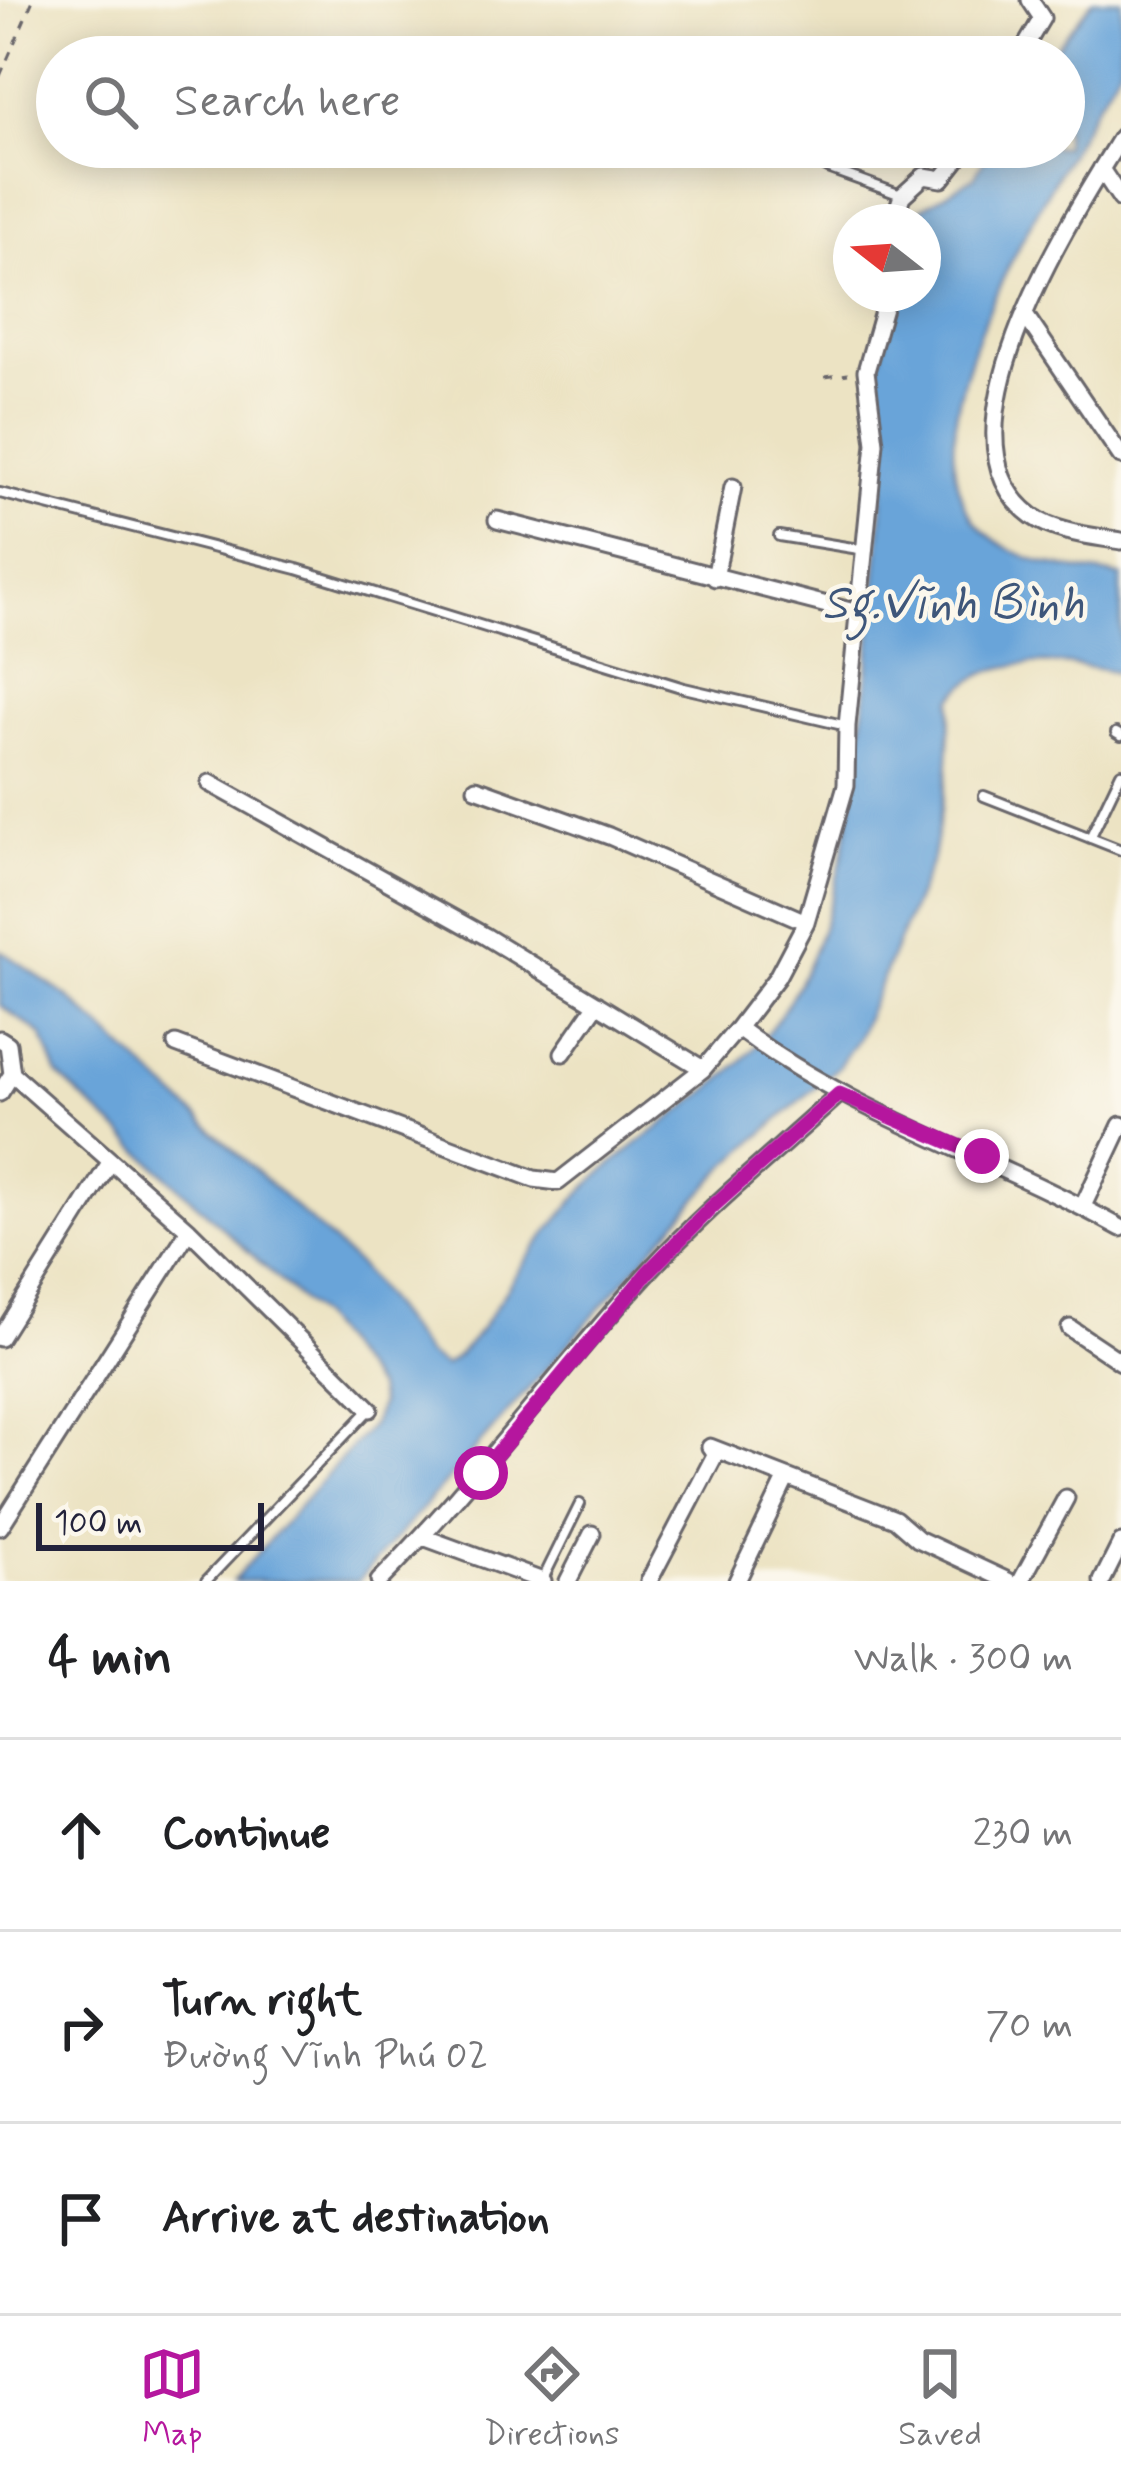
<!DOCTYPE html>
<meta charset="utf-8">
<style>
:root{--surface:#fff;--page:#f6f6f6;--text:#202124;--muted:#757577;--line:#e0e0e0;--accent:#b5179e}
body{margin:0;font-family:Mynerve,sans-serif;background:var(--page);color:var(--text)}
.compass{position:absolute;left:833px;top:204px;width:108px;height:108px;border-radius:50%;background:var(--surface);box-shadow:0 6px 30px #0003;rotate:287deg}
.scale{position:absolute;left:36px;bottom:30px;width:228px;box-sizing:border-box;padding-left:12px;border:6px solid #22223b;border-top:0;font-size:33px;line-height:42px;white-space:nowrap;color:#22223b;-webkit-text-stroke:9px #fbf7ec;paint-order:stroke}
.stop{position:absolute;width:36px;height:36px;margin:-27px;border:9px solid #b5179e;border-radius:50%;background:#fff}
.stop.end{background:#b5179e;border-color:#fff;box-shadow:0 3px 12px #0008}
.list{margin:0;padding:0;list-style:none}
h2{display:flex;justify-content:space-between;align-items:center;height:156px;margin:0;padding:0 48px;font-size:51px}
h2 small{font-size:39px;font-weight:400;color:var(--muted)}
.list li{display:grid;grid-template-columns:78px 1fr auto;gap:36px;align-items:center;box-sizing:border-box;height:192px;padding:0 48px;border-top:3px solid var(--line)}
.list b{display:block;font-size:45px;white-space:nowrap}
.list p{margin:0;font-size:39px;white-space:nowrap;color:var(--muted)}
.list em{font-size:39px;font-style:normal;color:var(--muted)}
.icon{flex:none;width:66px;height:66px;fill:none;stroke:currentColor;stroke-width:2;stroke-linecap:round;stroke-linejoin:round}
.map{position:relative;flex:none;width:1121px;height:1581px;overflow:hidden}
.search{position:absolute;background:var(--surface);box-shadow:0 6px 30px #0003;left:36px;right:36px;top:36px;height:132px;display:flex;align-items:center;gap:30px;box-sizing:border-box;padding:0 42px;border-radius:66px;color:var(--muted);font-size:45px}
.sheet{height:732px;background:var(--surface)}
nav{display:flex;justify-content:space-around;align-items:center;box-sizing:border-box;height:168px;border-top:3px solid var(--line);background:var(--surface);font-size:33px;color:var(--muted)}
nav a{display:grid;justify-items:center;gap:6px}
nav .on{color:var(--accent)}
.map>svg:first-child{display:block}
.water{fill:#69a4d9;stroke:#46638a;stroke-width:3}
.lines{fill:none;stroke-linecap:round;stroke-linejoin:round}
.lane-casing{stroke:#69666b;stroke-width:14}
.street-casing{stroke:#69666b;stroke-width:21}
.path{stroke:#69666b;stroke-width:3;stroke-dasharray:9 9;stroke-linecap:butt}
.lane{stroke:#fff;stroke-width:8}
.street{stroke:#fff;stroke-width:15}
.route{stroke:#b5179e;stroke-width:15}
.labels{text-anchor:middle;stroke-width:9;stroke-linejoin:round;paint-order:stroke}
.water-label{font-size:48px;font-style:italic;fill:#3e567a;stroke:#fbf7ec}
</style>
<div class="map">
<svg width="1121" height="1581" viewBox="0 0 1121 1581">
<rect width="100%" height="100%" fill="#fbf7ec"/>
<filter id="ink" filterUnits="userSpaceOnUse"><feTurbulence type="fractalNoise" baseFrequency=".00833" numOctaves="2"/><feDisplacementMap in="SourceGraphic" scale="24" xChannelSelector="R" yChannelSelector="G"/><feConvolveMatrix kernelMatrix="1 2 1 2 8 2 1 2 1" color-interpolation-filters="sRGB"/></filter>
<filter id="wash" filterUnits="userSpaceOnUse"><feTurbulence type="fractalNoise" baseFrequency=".004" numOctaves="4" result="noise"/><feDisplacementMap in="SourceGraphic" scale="48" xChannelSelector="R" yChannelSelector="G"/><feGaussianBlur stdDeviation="2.7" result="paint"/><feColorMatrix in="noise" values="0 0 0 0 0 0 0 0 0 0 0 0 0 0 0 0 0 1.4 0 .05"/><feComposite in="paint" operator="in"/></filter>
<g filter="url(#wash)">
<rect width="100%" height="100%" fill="#ece3c3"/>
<path class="water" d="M 1093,0 L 1121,0 C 1121,19 1121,47 1120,64 C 1114,82 1097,101 1088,119 C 1041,209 889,441 984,531 C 1021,565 1073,569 1121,576 L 1121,674 C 1071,661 987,651 952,699 L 947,775 L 933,858 L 857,1039 L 838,1067 L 725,1167 L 358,1581 L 233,1581 L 372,1424 L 380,1405 L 377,1389 L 318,1316 L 58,1075 L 42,1035 L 0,1005 L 0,950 L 68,997 L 360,1267 L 426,1354 L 444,1366 C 482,1341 499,1295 527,1259 C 545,1235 565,1210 585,1189 C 645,1128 727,1091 777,1020 C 843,925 857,782 868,670 C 875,591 884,513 886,433 C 886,414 875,400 876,381 C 877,357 895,324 898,294 L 923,294 L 923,222 L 913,222 L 919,210 L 974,177 L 992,147 L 1064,147 L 1064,57 L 1048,57 Z"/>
</g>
<g filter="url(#ink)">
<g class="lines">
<g class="lane-casing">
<path id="lane" d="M 827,168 L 901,195
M 0,493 L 297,569 L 684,688 L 847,726
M 779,536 L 865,550
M 1116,733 L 1121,736
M 984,796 L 1121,850
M 1090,838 L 1121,773
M 543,1579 L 580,1504
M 206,1581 L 370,1409"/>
</g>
<g class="street-casing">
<path id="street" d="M 1019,57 L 1042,18 L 1030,0
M 1121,137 C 1073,215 927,439 1032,516 C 1056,533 1093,536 1121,541
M 1101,169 L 1121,199
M 893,222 L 902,196 L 924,176 L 942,179 L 967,147
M 888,294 L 866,371 L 875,443 L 847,726 L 846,785 L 806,922 L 777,977 L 738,1028 C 853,1115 995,1158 1121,1228
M 1025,315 L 1121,456
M 497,520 L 862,614
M 715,578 L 733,487
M 210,783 L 485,936 L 703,1069
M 476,788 L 609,836 L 806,922
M 0,1039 L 8,1044 L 12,1074 L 189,1230 L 370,1409
M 176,1044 L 534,1179 L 558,1182 L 703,1069 L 738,1028
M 563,1053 L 597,1004
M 0,1093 L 12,1074
M 1083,1206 L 1121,1125
M 1070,1328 L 1121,1362
M 0,1338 L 111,1161
M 710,1447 L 787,1477
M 0,1527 L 189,1230
M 423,1537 L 543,1581
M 379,1581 C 477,1483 557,1370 651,1269 C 709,1206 776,1152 839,1094
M 568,1581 L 592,1534
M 649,1581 L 715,1455
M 737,1581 L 787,1477 L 895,1519 L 918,1539 L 1008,1581
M 1021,1581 L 1066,1498
M 1102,1581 L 1121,1543"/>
</g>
<path class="path" d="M 0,76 L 33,0
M 825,377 L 848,374"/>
<use href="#lane" class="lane"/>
<use href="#street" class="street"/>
</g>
</g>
<g class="lines" filter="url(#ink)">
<path class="route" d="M 481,1473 L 648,1272 L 712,1207 L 839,1094 L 982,1156"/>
</g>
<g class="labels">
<g class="water-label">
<text x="953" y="618">Sg.Vĩnh Bình</text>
</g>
</g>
</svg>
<svg class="compass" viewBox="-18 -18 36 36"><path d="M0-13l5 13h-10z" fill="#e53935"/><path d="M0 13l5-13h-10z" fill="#757577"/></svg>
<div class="scale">100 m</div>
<div class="stop" style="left:481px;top:1473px"></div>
<div class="stop end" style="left:982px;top:1156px"></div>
<div class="search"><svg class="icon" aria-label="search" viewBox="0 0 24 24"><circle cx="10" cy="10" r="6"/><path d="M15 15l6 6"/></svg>Search here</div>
</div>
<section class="sheet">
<h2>4 min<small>Walk · 300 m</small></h2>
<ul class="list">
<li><svg class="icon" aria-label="ahead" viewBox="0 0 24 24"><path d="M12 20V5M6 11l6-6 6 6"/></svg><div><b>Continue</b></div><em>230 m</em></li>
<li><svg class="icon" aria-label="right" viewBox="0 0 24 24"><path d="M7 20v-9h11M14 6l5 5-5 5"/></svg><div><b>Turn right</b><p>Đường Vĩnh Phú 02</p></div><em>70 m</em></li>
<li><svg class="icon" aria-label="arrive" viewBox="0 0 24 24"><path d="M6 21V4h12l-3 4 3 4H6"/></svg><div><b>Arrive at destination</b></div></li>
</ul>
</section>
<nav>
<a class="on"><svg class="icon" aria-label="map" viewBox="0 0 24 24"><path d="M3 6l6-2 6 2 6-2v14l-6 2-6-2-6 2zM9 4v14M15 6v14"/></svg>Map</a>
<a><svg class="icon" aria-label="directions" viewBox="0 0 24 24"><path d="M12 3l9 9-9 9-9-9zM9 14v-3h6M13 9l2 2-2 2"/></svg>Directions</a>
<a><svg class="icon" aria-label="saved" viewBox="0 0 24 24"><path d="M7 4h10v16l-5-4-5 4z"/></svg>Saved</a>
</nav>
